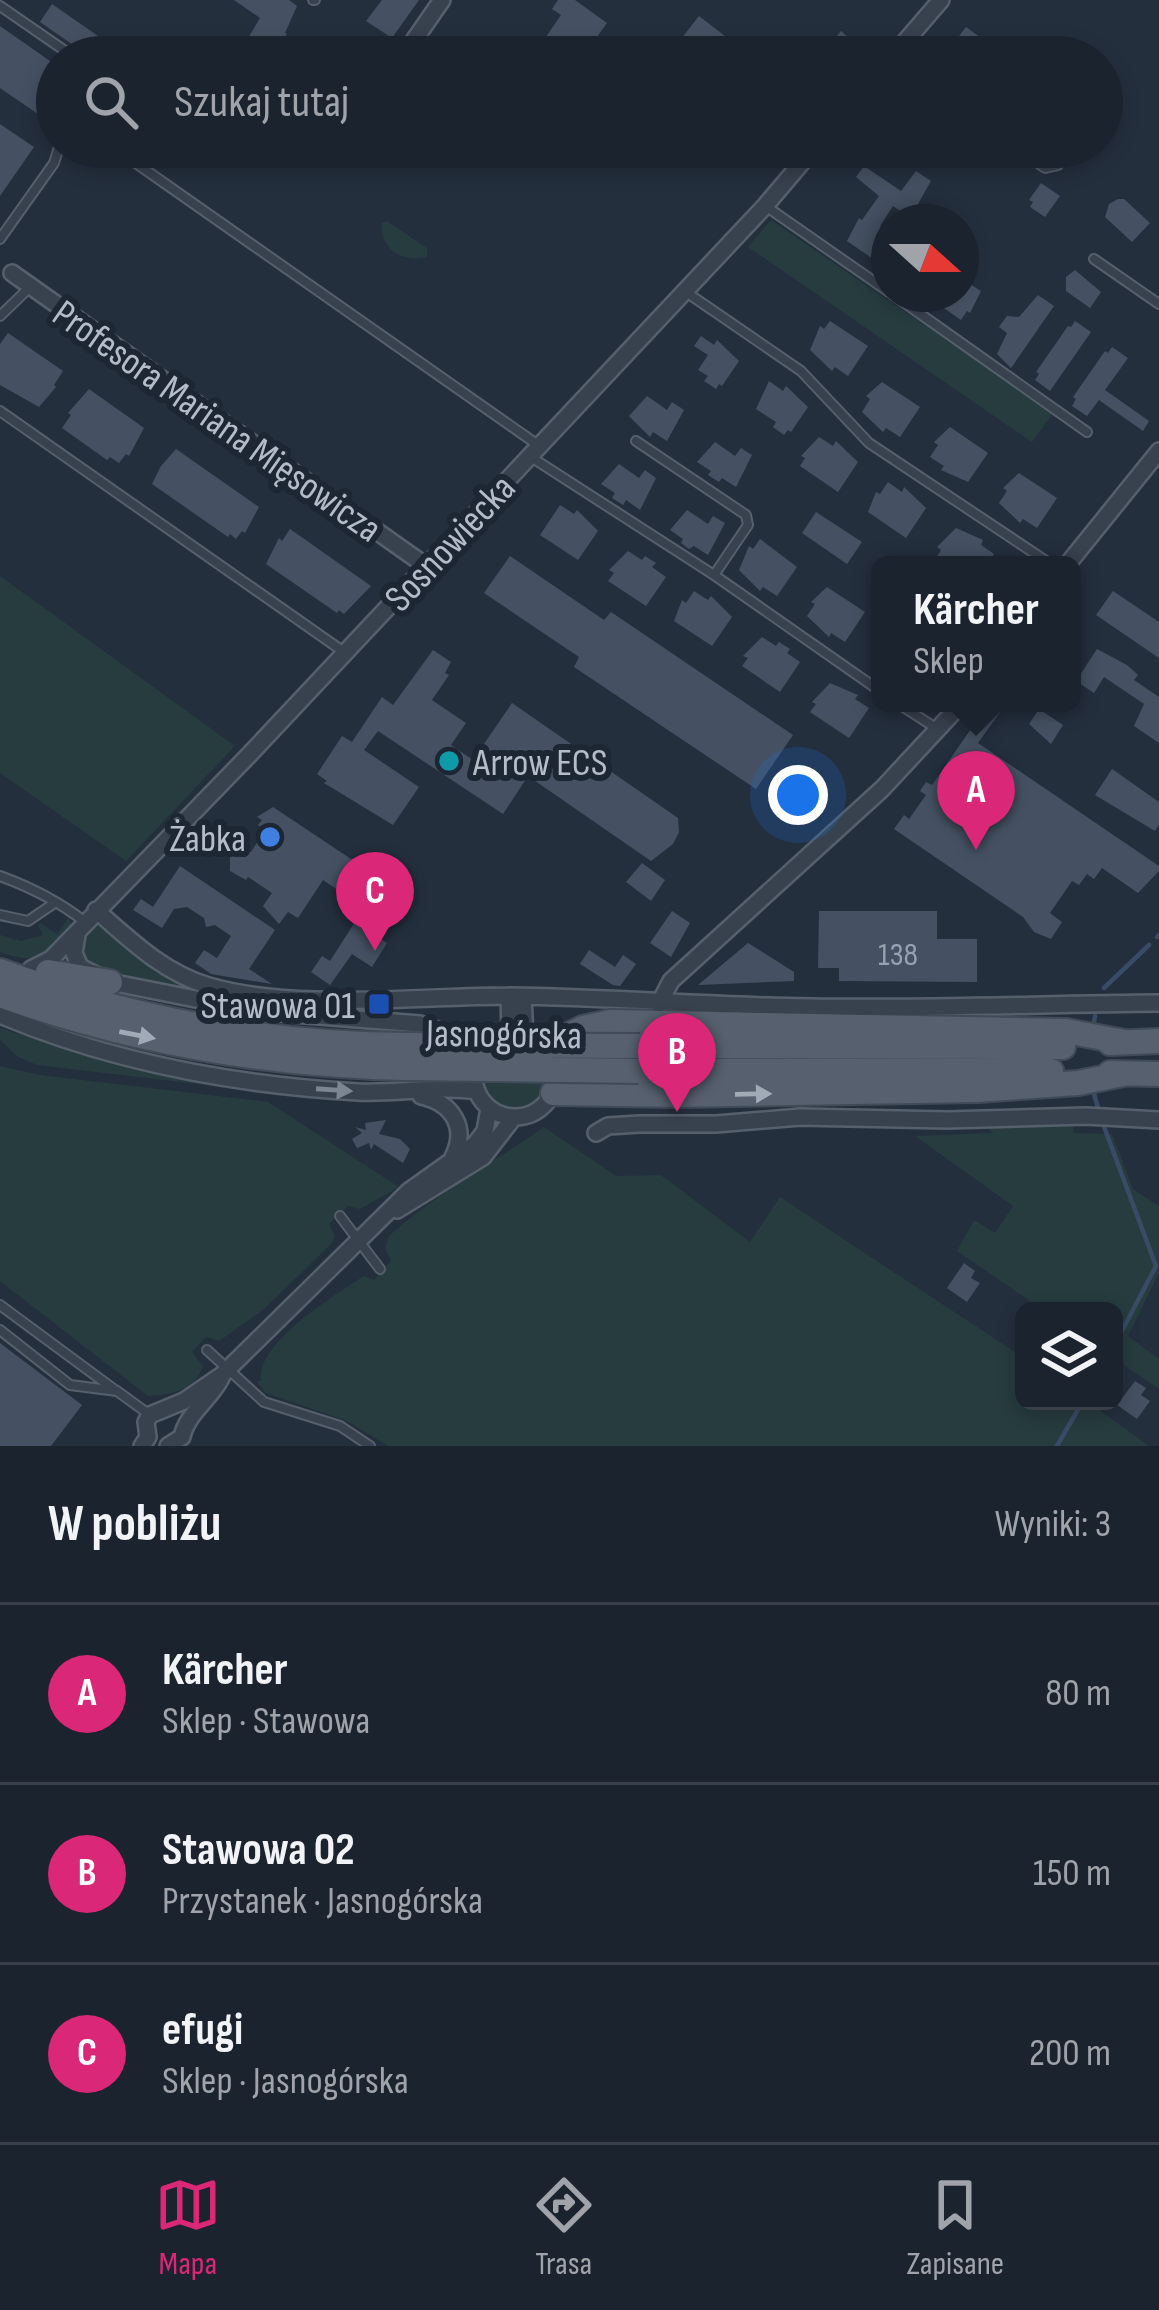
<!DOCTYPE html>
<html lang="pl">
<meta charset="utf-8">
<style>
:root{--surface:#1b232e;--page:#242b36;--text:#f1f3f6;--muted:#a0a4aa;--line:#39404a;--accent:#db2777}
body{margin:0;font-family:"Sofia Sans Condensed",sans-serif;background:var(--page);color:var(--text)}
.controls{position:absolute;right:36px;bottom:36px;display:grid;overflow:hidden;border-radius:18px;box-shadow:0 6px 18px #0003}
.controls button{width:108px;height:108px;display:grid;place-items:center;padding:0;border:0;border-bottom:3px solid var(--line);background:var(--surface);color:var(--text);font:60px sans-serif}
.compass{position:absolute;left:871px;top:204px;width:108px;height:108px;border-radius:50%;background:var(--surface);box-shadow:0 6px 18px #0003;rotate:111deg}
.you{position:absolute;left:798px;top:795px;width:42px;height:42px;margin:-30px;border:9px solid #fff;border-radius:50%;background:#1a73e8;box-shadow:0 0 0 18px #1a73e833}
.badge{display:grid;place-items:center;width:78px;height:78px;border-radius:50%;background:var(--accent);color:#fff;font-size:39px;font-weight:700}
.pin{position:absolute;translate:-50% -99px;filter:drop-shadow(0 3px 6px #0008)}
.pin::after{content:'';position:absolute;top:63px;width:42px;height:36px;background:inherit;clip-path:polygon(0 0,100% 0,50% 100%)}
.popup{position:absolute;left:871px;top:556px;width:210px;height:156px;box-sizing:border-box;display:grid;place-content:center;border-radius:18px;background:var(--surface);filter:drop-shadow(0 3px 9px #0005);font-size:39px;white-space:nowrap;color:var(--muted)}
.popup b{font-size:45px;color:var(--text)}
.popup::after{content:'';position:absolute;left:50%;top:100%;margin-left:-24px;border:24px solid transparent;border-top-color:var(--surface)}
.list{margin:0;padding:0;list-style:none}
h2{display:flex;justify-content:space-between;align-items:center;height:156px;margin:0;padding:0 48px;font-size:51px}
h2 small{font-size:39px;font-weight:400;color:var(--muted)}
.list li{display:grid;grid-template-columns:78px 1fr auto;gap:36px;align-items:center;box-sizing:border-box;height:180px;padding:0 48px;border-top:3px solid var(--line)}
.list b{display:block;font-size:45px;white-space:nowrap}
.list p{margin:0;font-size:39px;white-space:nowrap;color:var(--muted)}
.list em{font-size:39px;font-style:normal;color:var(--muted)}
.icon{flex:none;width:66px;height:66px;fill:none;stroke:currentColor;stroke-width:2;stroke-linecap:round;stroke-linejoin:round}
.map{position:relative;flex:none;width:1159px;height:1446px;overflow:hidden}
.search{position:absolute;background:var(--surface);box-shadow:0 6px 18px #0003;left:36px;right:36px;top:36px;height:132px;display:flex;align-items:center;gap:30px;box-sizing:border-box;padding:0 42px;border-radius:66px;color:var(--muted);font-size:45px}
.sheet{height:696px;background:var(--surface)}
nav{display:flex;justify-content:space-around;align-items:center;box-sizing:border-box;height:168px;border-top:3px solid var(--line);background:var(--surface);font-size:33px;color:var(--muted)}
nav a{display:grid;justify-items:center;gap:6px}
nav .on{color:var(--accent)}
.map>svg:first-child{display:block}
.green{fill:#263c3f}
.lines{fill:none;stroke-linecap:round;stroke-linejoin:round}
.stream{stroke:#394c67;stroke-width:4.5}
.building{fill:#455162}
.lane-casing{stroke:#565f6c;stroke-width:12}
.street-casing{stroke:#565f6c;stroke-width:20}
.primary-casing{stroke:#414a57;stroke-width:28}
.lane{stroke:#38414e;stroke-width:8}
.street{stroke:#38414e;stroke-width:15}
.primary{stroke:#56606e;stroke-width:24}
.primary-bridge-casing{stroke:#414a57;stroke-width:28;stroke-linecap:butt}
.primary-bridge{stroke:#56606e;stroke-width:24}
.oneway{fill:#a1aab7}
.oneway2{fill:#7c8592}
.culture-dot{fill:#0f9aa8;stroke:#1d2633;stroke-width:4.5}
.shop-dot{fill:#3f7fe0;stroke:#1d2633;stroke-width:4.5}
.transit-dot{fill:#1a4fb4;stroke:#1d2633;stroke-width:4.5}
.labels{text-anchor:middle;stroke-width:12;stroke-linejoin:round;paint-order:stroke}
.number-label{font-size:33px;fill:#98a1af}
.street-label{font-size:39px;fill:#b4bcc9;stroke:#1d2633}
.poi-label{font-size:39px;fill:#b4bcc9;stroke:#1d2633;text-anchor:end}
</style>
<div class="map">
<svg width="1159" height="1446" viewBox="0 0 1159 1446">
<rect width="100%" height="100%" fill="#242f3e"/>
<path class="green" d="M 771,220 L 1053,413 L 1032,442 L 748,247 Z
M 387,221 L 428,249 L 427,257 C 404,263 379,250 382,223 Z
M 0,576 L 235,746 L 126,861 L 0,773 Z
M 69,917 L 72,925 C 44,957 42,966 0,952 L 0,935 L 21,941 L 43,935 L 38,925 L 40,923 L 57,934 Z
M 98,925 L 179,981 L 360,1004 L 359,1009 C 270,1020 177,988 91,970 C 79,954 73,931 98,925 Z
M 0,1028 L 105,1061 L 222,1087 L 37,1065 L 18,1057 L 0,1040 Z
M 497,1049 L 543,1057 L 548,1084 L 533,1106 L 507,1110 L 490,1099 L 481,1080 Z
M 0,1066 L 40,1075 L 268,1102 L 399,1187 L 360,1209 L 348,1206 L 329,1224 L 335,1236 L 332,1243 L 263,1310 L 219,1341 L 206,1337 L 192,1352 L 203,1366 C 195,1390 171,1395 148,1396 L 0,1281 Z
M 1073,1123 L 1074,1133 L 1112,1134 L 1133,1189 L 1159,1206 L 1159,1273 L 1128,1336 L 1159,1359 L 1159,1389 L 1114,1358 L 1114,1311 L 1045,1311 L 957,1251 L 974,1220 L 995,1233 L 1013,1206 L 915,1136 L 993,1133 L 984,1125 Z
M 544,1127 L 616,1176 L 661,1175 L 750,1242 L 780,1197 L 1024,1358 L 1024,1401 L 1087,1401 L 1149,1446 L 388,1446 L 347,1421 L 266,1393 L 257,1382 L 261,1380 C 256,1343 335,1295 364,1276 L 374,1280 L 391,1261 L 385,1248 L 389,1236 C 436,1193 492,1164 544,1127 Z"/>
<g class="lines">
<path class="stream" d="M 1157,937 L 1159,935
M 1104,988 L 1149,945
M 1094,1022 L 1095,1016
M 1094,1094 L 1099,1111
M 1103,1124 L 1156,1266 L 1114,1346
M 1057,1446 L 1083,1401"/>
</g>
<path class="building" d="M 234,0 L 289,0 L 297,6 L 285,33 L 287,34 L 271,57 L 255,57 L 242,48 L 260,18 Z
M 382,0 L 419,0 L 392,38 L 366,21 Z
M 558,0 L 575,0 L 607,23 L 589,48 L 601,57 L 574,57 L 565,50 L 560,57 L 532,57 L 561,15 L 552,9 Z
M 52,4 L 98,36 L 86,54 L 40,22 Z
M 699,16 L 734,43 L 724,57 L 705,57 L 681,39 Z
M 0,26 L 57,66 L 57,114 L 51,123 L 0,88 Z
M 966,27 L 984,40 L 971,57 L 962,57 L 950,48 Z
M 841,31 L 859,47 L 864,57 L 819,57 Z
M 0,124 L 34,147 L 0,196 Z
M 864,166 L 901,191 L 916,171 L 931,181 L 910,218 L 893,206 L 880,226 L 889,232 L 889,270 L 847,241 L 859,218 L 862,220 L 879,196 L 856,177 Z
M 1041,183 L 1060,196 L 1045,217 L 1030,207 L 1033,202 L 1029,200 Z
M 1118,199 L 1124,199 L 1150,223 L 1132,242 L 1105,217 L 1109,204 Z
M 1075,270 L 1101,292 L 1090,308 L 1066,291 L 1066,277 Z
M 965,281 L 981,291 L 970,313 L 967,311 L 961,320 L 924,294 L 961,294 Z
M 1038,295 L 1054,306 L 1011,368 L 997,354 L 1007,333 L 999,327 L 1007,316 L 1019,317 Z
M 830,321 L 868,346 L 848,376 L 835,367 L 832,371 L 810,350 L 820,326 L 824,329 Z
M 1075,321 L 1091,332 L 1050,391 L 1035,380 L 1039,374 L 1036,372 L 1068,326 L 1071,327 Z
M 8,333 L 63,371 L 54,385 L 56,387 L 39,407 L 0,385 L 0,344 Z
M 701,336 L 714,345 L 717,340 L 739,361 L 722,386 L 719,384 L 716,389 L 704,381 L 708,376 L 698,370 L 708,355 L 694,346 Z
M 1112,347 L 1128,358 L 1105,390 L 1149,421 L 1143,431 L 1099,400 L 1087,416 L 1072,406 L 1076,399 L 1073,397 L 1105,351 L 1108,353 Z
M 769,381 L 783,391 L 786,386 L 808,407 L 791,432 L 788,430 L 784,435 L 773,427 L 776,422 L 756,409 Z
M 882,382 L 920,407 L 900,437 L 886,428 L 883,432 L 862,412 L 870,399 L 866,396 Z
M 89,389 L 144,428 L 129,456 L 126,454 L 119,463 L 110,457 L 107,460 L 62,428 L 71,415 L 68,413 Z
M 647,396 L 667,410 L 672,402 L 684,410 L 667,441 L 653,432 L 650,437 L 629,416 Z
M 950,427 L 988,453 L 968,482 L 941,470 L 944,466 L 930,457 L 938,445 L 934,442 Z
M 819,437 L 833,446 L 836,441 L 858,462 L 838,492 L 800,466 L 805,458 L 801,456 Z
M 715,442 L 735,456 L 741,448 L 752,455 L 736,487 L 722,478 L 719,482 L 708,475 L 711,471 L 697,462 Z
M 176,449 L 259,507 L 245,533 L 242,531 L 236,539 L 230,534 L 228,537 L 152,484 L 161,466 Z
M 619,464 L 639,478 L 645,470 L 656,478 L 640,510 L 626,500 L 623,505 L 612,498 L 615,493 L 601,484 Z
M 1019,473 L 1057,498 L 1037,528 L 1023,519 L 1020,523 L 999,503 L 1007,491 L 1003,488 Z
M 888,482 L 902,492 L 904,487 L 926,508 L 906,538 L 868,512 L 876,492 L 880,494 Z
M 560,505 L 574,514 L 577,510 L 598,531 L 578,560 L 540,535 Z
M 687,510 L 708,524 L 713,516 L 725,523 L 708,555 L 694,546 L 689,549 L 681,543 L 683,539 L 670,530 Z
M 816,512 L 862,542 L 847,564 L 802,533 Z
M 956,528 L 983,540 L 981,545 L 994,554 L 986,565 L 946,565 L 936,558 L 941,550 L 937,547 Z
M 290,529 L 371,586 L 344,614 L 339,610 L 337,613 L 266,564 L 279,538 L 282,541 Z
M 760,539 L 797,567 L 777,596 L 763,587 L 760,591 L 739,570 L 749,546 L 753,549 Z
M 628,551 L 642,560 L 645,556 L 656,563 L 652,567 L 666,577 L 646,606 L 608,581 L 614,573 L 609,570 Z
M 510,556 L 604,620 L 611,612 L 793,735 L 756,789 L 574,667 L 579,657 L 484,593 Z
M 827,587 L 865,612 L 845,642 L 831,633 L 829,637 L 807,616 L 815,604 L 811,602 Z
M 694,591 L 708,600 L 711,596 L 732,617 L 712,646 L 674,621 L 682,600 L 686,603 Z
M 1113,591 L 1159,622 L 1159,658 L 1096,615 Z
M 762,637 L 776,646 L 779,642 L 790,649 L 787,653 L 800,662 L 780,692 L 742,666 L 748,658 L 743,656 Z
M 1097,649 L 1127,665 L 1138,675 L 1134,680 L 1159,697 L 1159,743 L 1134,726 L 1144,704 L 1104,677 L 1094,693 L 1076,681 Z
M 433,650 L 451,662 L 445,673 L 449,675 L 432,700 L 466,723 L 451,745 L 473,760 L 512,703 L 678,818 L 679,832 L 673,844 L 651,861 L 528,776 L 503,814 L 378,731 L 364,750 L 419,787 L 393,825 L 324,783 L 327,781 L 317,774 L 342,736 L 352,742 L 382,697 L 393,705 Z
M 830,683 L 858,695 L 855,699 L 869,708 L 849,738 L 810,712 L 816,704 L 812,702 Z
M 989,703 L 1001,711 L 978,743 L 1159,866 L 1159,871 L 1138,893 L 1102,868 L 1094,879 L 1087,874 L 1079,885 L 1072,881 L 1050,913 L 1062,922 L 1051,939 L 1034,932 L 1023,917 L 894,829 L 904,815 L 909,819 L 926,795 L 920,791 L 926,782 L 932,785 Z
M 1039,709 L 1063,725 L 1051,744 L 1029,724 Z
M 1112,769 L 1159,802 L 1159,824 L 1155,831 L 1095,795 Z
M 273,807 L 393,887 L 365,928 L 387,943 L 372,967 L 352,954 L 330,985 L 311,972 L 322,956 L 330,961 L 364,908 L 323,880 L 298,918 L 288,912 L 279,924 L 263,906 L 272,893 L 248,877 L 246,880 L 230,871 L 230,856 L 243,850 L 251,852 L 265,830 L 258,825 L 262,820 L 257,817 Z
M 642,863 L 665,880 L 651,901 L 626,882 Z
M 180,866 L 275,930 L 249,969 L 272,984 L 211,974 L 195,963 L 204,950 L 217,958 L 231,936 L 215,925 L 206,927 L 204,918 L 187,907 L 174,909 L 162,928 L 133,910 L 141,899 L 153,907 Z
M 672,911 L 690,923 L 671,957 L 650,943 Z
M 819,911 L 937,911 L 937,939 L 977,939 L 977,982 L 839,981 L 839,968 L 818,968 Z
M 748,943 L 794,972 L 794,981 L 698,985 Z
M 589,950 L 615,967 L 623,955 L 636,964 L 620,986 L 613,985 L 580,964 Z
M 386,1120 L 379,1134 L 400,1139 L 410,1149 L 403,1163 L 374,1144 L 371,1150 L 369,1143 L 357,1148 L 352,1139 L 362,1133 L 355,1127 L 366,1130 L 365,1123 Z
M 964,1263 L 975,1271 L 971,1278 L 980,1283 L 967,1302 L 947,1288 Z
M 0,1343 L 82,1405 L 51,1446 L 0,1446 Z
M 1135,1381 L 1146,1388 L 1141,1395 L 1150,1401 L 1137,1419 L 1117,1405 Z"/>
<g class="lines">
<g class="lane-casing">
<path id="lane" d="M 313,0 L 315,0
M 0,6 L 74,57
M 138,147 L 130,159 L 538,445
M 1016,147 L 1045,168 L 1058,165 L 1071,147
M 767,207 L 889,292
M 0,239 L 54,163 L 59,147
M 1094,259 L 1159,304
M 686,292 L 801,371 L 869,443 L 1052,565
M 892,294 L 1087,432
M 0,316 L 29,288
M 0,411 L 344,652
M 636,441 L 746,515 L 748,525 L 714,575 L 880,691
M 531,457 L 714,575
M 897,703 L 936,728
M 0,876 C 30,887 60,902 85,922
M 0,915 L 28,921 L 53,904
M 340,1216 L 380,1269
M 0,1305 L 115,1390
M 0,1330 L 70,1385 L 117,1391 L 150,1415
M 207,1350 L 264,1402 L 340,1426 L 370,1446"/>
</g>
<g class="street-casing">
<path id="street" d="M 406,52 L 442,0
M 892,57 L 941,0
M 12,273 L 426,566
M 1067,565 L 1159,451
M 96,910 C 130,940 164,973 209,986 C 296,1011 418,996 510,996 C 610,997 711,1006 811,1007 C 928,1009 1043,1004 1159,1003
M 77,935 L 74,953 L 80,967 L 110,982 L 256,1011 L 420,1024 L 467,1040
M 31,969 L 51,959 L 249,755 L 765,206 L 815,147
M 509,996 L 510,1035
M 523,997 L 525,1036
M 659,1004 L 671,981 L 882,789 L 962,703
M 0,1015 C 114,1063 235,1085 358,1092 C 398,1094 438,1085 477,1091
M474 1076a41 41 0 1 1 82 0a41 41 0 1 1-82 0Z
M 421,1096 C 453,1103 468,1128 453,1157
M 596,1133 L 608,1126 L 639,1124 L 716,1124 L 800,1117 L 947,1120 L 1086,1116 L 1159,1120
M 397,1210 L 483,1157 L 514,1117
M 142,1446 L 148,1437 L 146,1422 L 150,1415 L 184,1401 L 222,1375 L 409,1191 L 475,1144 L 485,1131 L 489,1108
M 168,1446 L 182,1437 C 187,1413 210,1400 221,1378"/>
</g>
<g class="primary-casing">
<path id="primary" d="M 0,971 C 129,1018 266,1044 403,1045
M 48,972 L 110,982
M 0,995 C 129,1041 266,1065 403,1068
M 1110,1043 L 1159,1041
M 640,1046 L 1063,1047
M 545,1047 L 583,1028 L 611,1022 L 1066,1031 L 1124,1042
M 639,1071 L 1051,1071
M 1110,1073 L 1159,1074
M 553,1093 L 677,1095 L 978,1090 L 1078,1083 L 1123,1074"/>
</g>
<use href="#lane" class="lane"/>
<use href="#street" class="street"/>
<use href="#primary" class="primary"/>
<g class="primary-bridge-casing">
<path id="primary-bridge" d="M 403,1045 L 640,1046
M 403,1068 L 639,1071"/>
</g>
<use href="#primary-bridge" class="primary-bridge"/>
</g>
<defs><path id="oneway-solid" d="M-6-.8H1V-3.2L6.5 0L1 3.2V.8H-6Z" transform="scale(3)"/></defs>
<g class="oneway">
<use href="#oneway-solid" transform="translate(137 1035) rotate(11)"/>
<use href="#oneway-solid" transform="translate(753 1094) rotate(-1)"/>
</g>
<use class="oneway2" href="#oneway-solid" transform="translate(334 1090) rotate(4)"/>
<circle class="culture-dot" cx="449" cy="761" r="12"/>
<circle class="shop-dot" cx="270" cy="837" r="12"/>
<rect class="transit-dot" x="367" y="992" width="24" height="24" rx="6"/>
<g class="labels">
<g class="number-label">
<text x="898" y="965">138</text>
</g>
<g class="street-label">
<text transform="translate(218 420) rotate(35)" y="14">Profesora Mariana Mięsowicza</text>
<text transform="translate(449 542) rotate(-47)" y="14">Sosnowiecka</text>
<text transform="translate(504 1033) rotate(1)" y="14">Jasnogórska</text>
</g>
<g class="poi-label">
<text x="473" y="775" text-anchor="start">Arrow ECS</text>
<text x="246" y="851">Żabka</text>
<text x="355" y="1018">Stawowa 01</text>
</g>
</g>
</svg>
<div class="controls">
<button><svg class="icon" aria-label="layers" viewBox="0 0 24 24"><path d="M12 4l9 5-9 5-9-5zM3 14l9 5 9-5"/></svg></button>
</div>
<svg class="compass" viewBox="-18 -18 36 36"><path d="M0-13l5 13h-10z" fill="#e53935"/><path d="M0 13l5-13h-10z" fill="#a0a4aa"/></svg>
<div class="you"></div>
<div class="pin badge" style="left:976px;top:850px">A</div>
<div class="popup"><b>Kärcher</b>Sklep</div>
<div class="pin badge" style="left:677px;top:1112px">B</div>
<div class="pin badge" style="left:375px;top:951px">C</div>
<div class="search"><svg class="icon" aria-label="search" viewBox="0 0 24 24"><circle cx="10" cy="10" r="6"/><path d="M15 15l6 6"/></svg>Szukaj tutaj</div>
</div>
<section class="sheet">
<h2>W pobliżu<small>Wyniki: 3</small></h2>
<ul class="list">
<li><span class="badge">A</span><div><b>Kärcher</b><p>Sklep · Stawowa</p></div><em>80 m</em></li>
<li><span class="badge">B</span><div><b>Stawowa 02</b><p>Przystanek · Jasnogórska</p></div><em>150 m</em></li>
<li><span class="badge">C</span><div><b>efugi</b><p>Sklep · Jasnogórska</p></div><em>200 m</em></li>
</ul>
</section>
<nav>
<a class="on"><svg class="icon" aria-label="map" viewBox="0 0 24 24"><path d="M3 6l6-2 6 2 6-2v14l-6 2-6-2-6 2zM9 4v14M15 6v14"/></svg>Mapa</a>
<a><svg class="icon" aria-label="directions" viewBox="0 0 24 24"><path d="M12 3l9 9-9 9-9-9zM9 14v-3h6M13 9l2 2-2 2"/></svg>Trasa</a>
<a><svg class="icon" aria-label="saved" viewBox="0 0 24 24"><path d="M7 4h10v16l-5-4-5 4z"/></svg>Zapisane</a>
</nav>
